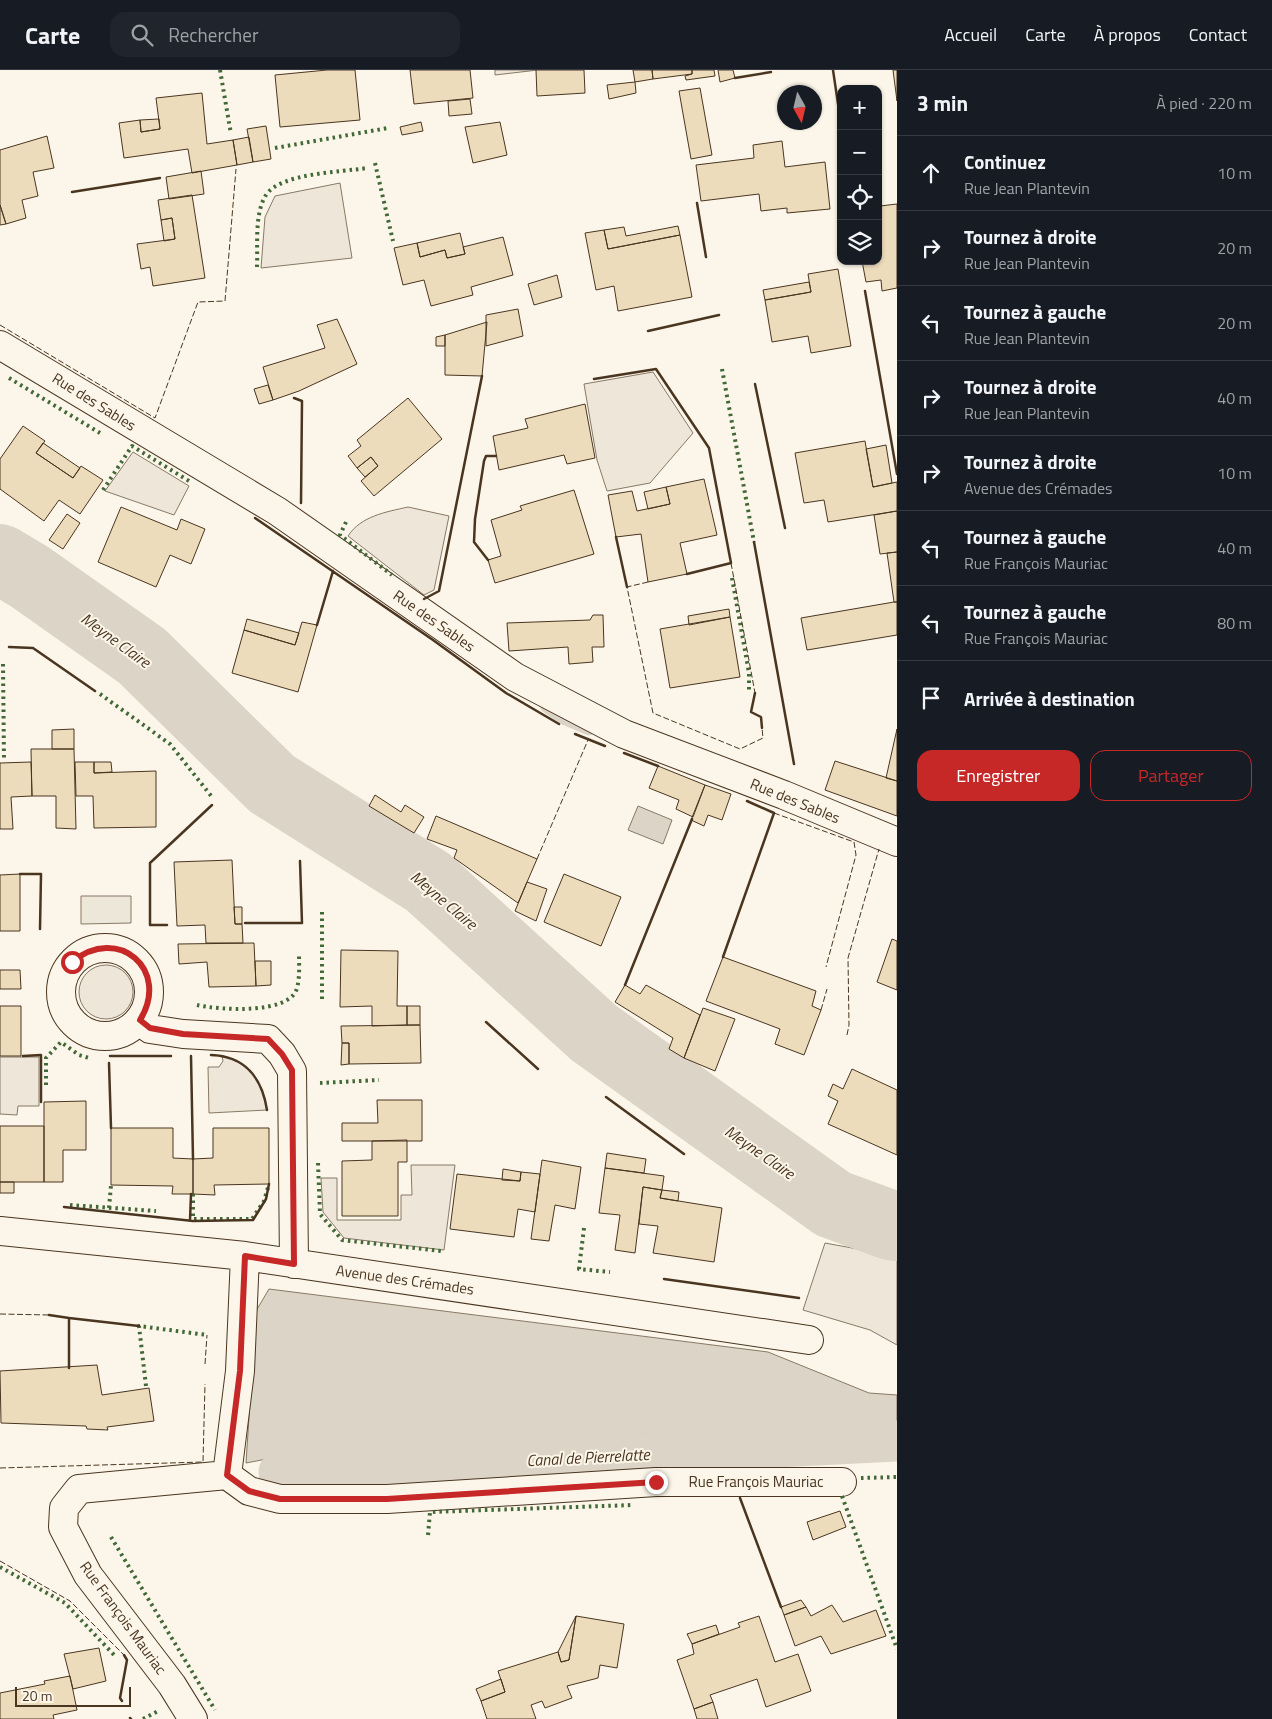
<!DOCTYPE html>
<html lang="fr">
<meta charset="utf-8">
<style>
:root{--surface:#171b24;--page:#20242c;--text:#f1f3f6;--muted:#9ea1a6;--line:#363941;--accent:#c62828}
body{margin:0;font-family:"Titillium Web",sans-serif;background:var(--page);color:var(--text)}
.controls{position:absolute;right:15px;top:15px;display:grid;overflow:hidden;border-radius:10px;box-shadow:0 1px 4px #0004}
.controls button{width:45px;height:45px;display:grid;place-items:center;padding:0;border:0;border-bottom:1px solid var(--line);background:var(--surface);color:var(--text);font:25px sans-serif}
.compass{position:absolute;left:777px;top:15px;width:45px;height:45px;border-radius:50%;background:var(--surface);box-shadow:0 1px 4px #0004;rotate:172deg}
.scale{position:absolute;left:15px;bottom:12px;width:116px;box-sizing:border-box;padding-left:5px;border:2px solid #4a3520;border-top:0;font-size:14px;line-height:18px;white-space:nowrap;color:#4a3520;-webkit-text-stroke:4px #fbf6e9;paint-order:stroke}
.stop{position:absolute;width:15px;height:15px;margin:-11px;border:4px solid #c62828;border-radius:50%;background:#fff}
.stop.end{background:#c62828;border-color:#fff;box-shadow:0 1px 5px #0008}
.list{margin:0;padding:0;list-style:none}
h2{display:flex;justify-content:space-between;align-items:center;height:65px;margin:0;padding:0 20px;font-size:21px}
h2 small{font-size:16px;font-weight:400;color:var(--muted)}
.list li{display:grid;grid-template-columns:32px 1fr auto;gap:15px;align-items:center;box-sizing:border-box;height:75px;padding:0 20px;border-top:1px solid var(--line)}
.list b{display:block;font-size:19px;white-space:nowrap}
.list p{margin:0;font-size:16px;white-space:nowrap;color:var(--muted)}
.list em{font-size:16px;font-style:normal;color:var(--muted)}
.actions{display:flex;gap:10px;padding:15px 20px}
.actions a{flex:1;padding:11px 0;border:1px solid var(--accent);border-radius:15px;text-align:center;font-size:18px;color:var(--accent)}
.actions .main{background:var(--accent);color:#fff}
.icon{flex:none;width:28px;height:28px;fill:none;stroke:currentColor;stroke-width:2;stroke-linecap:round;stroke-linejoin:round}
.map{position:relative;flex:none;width:897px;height:1649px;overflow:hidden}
header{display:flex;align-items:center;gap:30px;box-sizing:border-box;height:70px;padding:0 25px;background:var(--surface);border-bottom:1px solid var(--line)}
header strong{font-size:24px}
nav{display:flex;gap:28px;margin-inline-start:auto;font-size:18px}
.search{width:350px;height:45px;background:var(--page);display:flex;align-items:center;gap:12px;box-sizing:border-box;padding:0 18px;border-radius:15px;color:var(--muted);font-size:19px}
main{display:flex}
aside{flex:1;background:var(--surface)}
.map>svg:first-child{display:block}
.green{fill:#ede6d9;stroke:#887966}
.parking{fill:#ede7d9;stroke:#887966}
.water{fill:#dcd4c6;stroke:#887966}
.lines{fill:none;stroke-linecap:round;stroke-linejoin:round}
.stream{stroke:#dcd4c6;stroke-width:11}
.canal{stroke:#dcd4c6;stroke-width:41}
.river{stroke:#dcd4c6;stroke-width:70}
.building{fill:#ecdcbc;stroke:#4a3520}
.minor-casing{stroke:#4a3520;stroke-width:30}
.minor{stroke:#fbf6e9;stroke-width:28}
.hedge{stroke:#436837;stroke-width:4;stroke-dasharray:2.5 4;stroke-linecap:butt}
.fence{stroke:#4a3520;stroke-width:1;stroke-dasharray:6 2.5;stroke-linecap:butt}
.wall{stroke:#4a3520;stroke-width:2.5}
.route{stroke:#c62828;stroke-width:6}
.labels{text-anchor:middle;stroke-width:4;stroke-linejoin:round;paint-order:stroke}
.street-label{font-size:15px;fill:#4a3520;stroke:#fbf6e9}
.water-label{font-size:16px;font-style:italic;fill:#4a3520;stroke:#fbf6e9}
</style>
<header>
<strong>Carte</strong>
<div class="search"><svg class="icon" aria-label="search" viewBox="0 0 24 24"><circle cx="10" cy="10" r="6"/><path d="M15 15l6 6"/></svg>Rechercher</div>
<nav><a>Accueil</a><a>Carte</a><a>À propos</a><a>Contact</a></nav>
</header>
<main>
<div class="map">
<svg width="897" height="1649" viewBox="0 0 897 1649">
<rect width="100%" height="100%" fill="#fbf6e9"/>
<path class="green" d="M 495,0 L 538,0 L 495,5 Z
M 340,113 L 352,188 L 261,198 L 265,147 L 275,126 Z
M 653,302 L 693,363 L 650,413 L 607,421 L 597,390 L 584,314 Z
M 133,382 L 189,416 L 174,445 L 105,421 Z
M 408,437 L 449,446 L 434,520 L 424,525 L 348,466 C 361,446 386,442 408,437 Z
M79 922a27 27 0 1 1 54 0a27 27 0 1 1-54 0Z
M 222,986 C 250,993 263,1012 267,1040 L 209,1043 L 208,997 L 219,997 L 223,991 Z
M 0,987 L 39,987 L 39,1036 L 18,1036 L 17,1045 L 0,1044 Z
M 411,1095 L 455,1095 L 444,1180 L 344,1168 L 323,1142 L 321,1108 L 337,1108 L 337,1150 L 401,1150 L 401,1125 L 412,1125 Z
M 825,1173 L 874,1182 L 897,1190 L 897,1275 L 870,1260 L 803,1240 Z"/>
<path class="parking" d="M 81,826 L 131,826 L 131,853 L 81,854 Z"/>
<path class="water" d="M 638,736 L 672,750 L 663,774 L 628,760 Z
M 269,1219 L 768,1282 L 869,1323 L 897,1325 L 897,1361 L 794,1367 L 650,1364 L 303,1382 L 246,1393 L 256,1241 Z"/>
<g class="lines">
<path class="stream" d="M 546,637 L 563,649 L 589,660"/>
<path class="canal" d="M 279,1402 L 897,1371"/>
<path class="river" d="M 0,489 L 30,507 L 142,586 L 272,714 L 428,812 L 594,963 L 833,1134 L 890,1155 L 897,1156"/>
</g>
<path class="building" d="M 327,0 L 355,0 L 360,50 L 280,57 L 275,5 Z
M 410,0 L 470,0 L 473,28 L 414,34 Z
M 536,0 L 584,0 L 585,23 L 537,26 Z
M 633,0 L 652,0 L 653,9 L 635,12 Z
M 652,0 L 692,0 L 692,4 L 653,9 Z
M 692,0 L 714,0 L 715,6 L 686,10 L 685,6 L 692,4 Z
M 718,0 L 733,0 L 735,8 L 720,12 Z
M 893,0 L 897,0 L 897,31 Z
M 635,12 L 636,23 L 609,29 L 607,15 Z
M 700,18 L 712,85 L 691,89 L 679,21 Z
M 202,23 L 207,74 L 233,70 L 237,95 L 192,103 L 188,79 L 124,88 L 119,53 L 140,50 L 141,62 L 160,59 L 156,28 Z
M 470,29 L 472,44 L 449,46 L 448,31 Z
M 159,49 L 160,59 L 141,62 L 140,50 Z
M 421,52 L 423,61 L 402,65 L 400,57 Z
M 500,52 L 507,85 L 473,93 L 465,57 Z
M 266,56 L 271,89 L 253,92 L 247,59 Z
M 47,66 L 54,98 L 33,102 L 38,126 L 22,130 L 26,148 L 6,154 L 0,135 L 0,80 Z
M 249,67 L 253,92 L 237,95 L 233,70 Z
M 782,71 L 785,97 L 825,92 L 830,139 L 787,143 L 787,138 L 761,141 L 759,124 L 701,131 L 696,95 L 754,88 L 753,75 Z
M 201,101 L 204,124 L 169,129 L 166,107 Z
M 192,125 L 205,208 L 153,216 L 150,197 L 141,199 L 137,174 L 175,169 L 172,148 L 161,150 L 158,130 Z
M 878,127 L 880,136 L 897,134 L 897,218 L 882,221 L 881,210 L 866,212 L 862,191 L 878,191 Z
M 0,135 L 6,154 L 0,155 Z
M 172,148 L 175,169 L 164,171 L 161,150 Z
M 678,156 L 680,165 L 608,179 L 604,160 L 624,157 L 626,166 Z
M 604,160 L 608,179 L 680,165 L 692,227 L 618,241 L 614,216 L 596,220 L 585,163 Z
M 460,163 L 465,184 L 447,188 L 445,180 L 420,187 L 417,173 Z
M 503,167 L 513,205 L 471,217 L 473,225 L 431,236 L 424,210 L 403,215 L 394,178 L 417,173 L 420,187 L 445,180 L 447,188 L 465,184 L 463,177 Z
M 838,199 L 851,276 L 811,283 L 808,266 L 772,272 L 765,230 L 811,222 L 808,204 Z
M 557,205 L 562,227 L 534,235 L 528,214 Z
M 809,212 L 811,222 L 765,230 L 763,220 Z
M 518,239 L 523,266 L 486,276 L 486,245 Z
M 337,249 L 357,294 L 299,321 L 273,330 L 263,297 L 325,278 L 317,255 Z
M 487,252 L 482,306 L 445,305 L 445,265 Z
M 445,265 L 445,276 L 436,276 L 436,267 Z
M 268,315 L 273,330 L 259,334 L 254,319 Z
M 408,328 L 442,369 L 374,426 L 361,411 L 378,396 L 371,387 L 357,398 L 348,386 L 361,376 L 357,370 Z
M 585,334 L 595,388 L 567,394 L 564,385 L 499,400 L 493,366 L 528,358 L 525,349 Z
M 23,356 L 45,371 L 36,383 L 73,408 L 81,396 L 103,410 L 80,444 L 59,430 L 44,451 L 0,419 L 0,389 Z
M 865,371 L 873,417 L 897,412 L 897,441 L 828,452 L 824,430 L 804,433 L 795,383 Z
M 43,373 L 80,398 L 73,408 L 36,383 Z
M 886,375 L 892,413 L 873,417 L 866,379 Z
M 371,387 L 378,396 L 365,407 L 357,398 Z
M 704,409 L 717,465 L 680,473 L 687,504 L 648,512 L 641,464 L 616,467 L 608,425 L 632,421 L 637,441 L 670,434 L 666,417 Z
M 666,417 L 670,434 L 648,439 L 644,422 Z
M 574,420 L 594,484 L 495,513 L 488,490 L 501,486 L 491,450 L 522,440 L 520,436 Z
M 121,437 L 177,460 L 181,449 L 205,459 L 191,494 L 170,485 L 156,517 L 98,492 Z
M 897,441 L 897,482 L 880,484 L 874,445 Z
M 67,444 L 80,453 L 63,479 L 49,470 Z
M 897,482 L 897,532 L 894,532 L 887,483 Z
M 894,532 L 897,532 L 897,565 L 807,580 L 801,548 Z
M 729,539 L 730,547 L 689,555 L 688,546 Z
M 593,545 L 603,545 L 604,577 L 592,577 L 593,592 L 569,594 L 568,577 L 509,581 L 507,553 L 590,550 Z
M 730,547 L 740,607 L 670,618 L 660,559 Z
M 247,549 L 299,563 L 295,575 L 244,560 Z
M 302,552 L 317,555 L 298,622 L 232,603 L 244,560 L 295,575 Z
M 74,659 L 74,679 L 52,679 L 52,660 Z
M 897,659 L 897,711 L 886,708 Z
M 31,679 L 74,679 L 76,759 L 56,758 L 56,726 L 32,726 Z
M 835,691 L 897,711 L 897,746 L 825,720 Z
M 31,692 L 32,726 L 11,727 L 13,759 L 0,759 L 0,693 Z
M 75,692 L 94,692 L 94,703 L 156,701 L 156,757 L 94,758 L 93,726 L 76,726 Z
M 94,692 L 111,692 L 112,702 L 94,703 Z
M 658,696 L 705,715 L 693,747 L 676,739 L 679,730 L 649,718 Z
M 705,715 L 731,724 L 722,750 L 708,745 L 704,756 L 691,750 Z
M 375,725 L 401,742 L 405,735 L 424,747 L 414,763 L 369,736 Z
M 436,746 L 537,789 L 518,833 L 454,788 L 457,780 L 427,769 Z
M 232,790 L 235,854 L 242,854 L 243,873 L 206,873 L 205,855 L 177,856 L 174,792 Z
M 20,804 L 20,861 L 0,861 L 0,805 Z
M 564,804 L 621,827 L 601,876 L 544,852 Z
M 527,812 L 547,819 L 536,851 L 515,841 Z
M 234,837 L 242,837 L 242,854 L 235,854 Z
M 892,869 L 897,871 L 897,920 L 877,912 Z
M 254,873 L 256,916 L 209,917 L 207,892 L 179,894 L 178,874 Z
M 341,880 L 398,881 L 397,936 L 407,936 L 407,955 L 372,956 L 372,936 L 340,937 Z
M 723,887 L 816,921 L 812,936 L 821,940 L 804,985 L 775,974 L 780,959 L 706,931 Z
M 255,891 L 271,891 L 271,915 L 256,916 Z
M 0,900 L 20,900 L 21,919 L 0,919 Z
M 625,915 L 640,924 L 646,915 L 700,945 L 684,988 L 669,979 L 673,968 L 615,932 Z
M 0,936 L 21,936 L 21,986 L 0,986 Z
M 407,936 L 420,936 L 420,955 L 407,955 Z
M 703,938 L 735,949 L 715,1001 L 684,988 Z
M 420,955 L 421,993 L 349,994 L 349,973 L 342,973 L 341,956 Z
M 342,973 L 349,973 L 349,994 L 341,995 Z
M 852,999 L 897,1020 L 897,1085 L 828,1054 L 838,1031 L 828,1026 L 833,1014 L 843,1019 Z
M 377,1030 L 422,1030 L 422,1071 L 342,1071 L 342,1053 L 378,1053 Z
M 86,1031 L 86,1080 L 63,1080 L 63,1112 L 44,1112 L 44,1032 Z
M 0,1056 L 44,1056 L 44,1112 L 0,1112 Z
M 111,1058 L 173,1058 L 173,1088 L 193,1089 L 193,1124 L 172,1124 L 173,1116 L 111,1115 Z
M 213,1058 L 269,1058 L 269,1114 L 214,1115 L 215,1125 L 193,1124 L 193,1089 L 213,1088 Z
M 407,1070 L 407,1092 L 398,1092 L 398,1146 L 342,1146 L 342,1091 L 372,1090 L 372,1071 Z
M 607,1083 L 646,1089 L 644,1103 L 605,1098 Z
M 542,1090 L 581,1097 L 575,1139 L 555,1135 L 549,1171 L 531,1169 Z
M 605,1098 L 664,1106 L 662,1120 L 643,1117 L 635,1183 L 615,1180 L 620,1145 L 599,1143 Z
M 503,1099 L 521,1102 L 520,1111 L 502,1110 Z
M 521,1102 L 540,1104 L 535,1142 L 518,1139 L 514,1167 L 450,1159 L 457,1104 L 520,1111 Z
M 0,1112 L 14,1112 L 14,1123 L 0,1123 Z
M 643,1117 L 662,1120 L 660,1128 L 722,1138 L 714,1192 L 653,1183 L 658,1156 L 639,1154 Z
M 662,1120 L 679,1122 L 678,1131 L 660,1128 Z
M 97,1295 L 102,1325 L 149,1318 L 154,1351 L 107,1357 L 108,1360 L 87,1359 L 86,1356 L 1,1353 L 0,1301 Z
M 840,1441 L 846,1457 L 813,1470 L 807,1452 Z
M 801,1530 L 806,1537 L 784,1545 L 781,1537 Z
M 832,1535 L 843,1552 L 876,1540 L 886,1566 L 831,1584 L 821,1566 L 795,1576 L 784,1545 L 806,1537 L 811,1546 Z
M 576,1546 L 569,1590 L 561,1592 L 558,1582 Z
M 576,1546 L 624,1554 L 617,1598 L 600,1595 L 598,1608 L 567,1616 L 572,1628 L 545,1638 L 542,1631 L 531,1635 L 536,1649 L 487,1649 L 481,1631 L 505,1622 L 498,1601 L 558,1582 L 561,1592 L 569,1590 Z
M 759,1546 L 775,1592 L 798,1584 L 811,1621 L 766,1637 L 757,1609 L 710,1625 L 713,1632 L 694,1639 L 677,1590 L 694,1584 L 692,1574 L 740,1557 L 738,1553 Z
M 716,1555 L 719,1564 L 692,1574 L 687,1564 Z
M 99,1578 L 106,1611 L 73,1619 L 64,1584 Z
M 70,1606 L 77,1640 L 53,1645 L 54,1649 L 0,1649 L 0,1623 L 45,1614 L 44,1611 Z
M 501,1609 L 505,1622 L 481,1631 L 476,1619 Z
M 713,1632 L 718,1649 L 697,1649 L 694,1639 Z"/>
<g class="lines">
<g class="minor-casing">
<path id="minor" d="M 0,275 L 277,441 L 515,607 L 624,664 L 784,725 L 897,772
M61 922a44 44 0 1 1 88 0a44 44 0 1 1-88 0Z
M 140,950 L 150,959 L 183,964 L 268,969 L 282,984 L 292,1001 L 294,1194
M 0,1161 L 245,1186 L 809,1270
M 227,1405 L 249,1421 L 280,1429 L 387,1429 L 656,1412 L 842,1412
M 193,1649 L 172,1615 L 88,1505 L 63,1457 L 64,1438 L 79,1419 L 227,1405 L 240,1301 L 245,1186"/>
</g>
<use href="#minor" class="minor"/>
<path class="hedge" d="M 220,0 L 231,64
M 275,78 L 388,58
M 375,93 L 393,171
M 257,197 C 258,176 254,144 266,125 C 280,103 342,102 367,98
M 722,299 L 754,472
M 9,308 L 100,363
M 103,420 L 132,376 L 189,411
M 346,452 L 340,465 L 392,505
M 732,508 L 749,603 L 749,623
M 3,594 L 4,689
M 100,624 L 170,674 L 212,727
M 322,929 L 322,839
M 197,935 C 219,940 290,945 297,918 C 300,907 299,894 299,883
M 320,1013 L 379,1010
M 46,1015 L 46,988 L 61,972 L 79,985 L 89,988
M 318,1093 L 320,1144 L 342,1170 L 441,1181
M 193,1124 L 193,1149 L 252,1149 L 264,1131 L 269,1114
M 70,1135 L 156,1141
M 109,1138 L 111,1115
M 584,1158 L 579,1199 L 610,1202
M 146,1316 L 139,1256 L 207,1265
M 861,1408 L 897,1407
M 842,1426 L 897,1579
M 428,1465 L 430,1442 L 633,1435
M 111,1467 L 215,1640
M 0,1497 L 65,1533 L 116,1587
M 143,1649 L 160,1640"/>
<path class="fence" d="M 0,255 L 155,348 L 198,232 L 225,231 L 236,99
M 731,493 L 755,623
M 648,512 L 627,517 L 653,643 L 740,679 L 763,668 L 762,658
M 774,743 L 854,772 L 856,785 L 826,897
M 537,789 L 588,670
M 821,940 L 827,919
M 847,965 L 849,955 L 848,888 L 879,779
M 0,1244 L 49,1245
M 205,1294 L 207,1265
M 0,1398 L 203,1392 L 205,1314
M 0,1491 L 70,1531 L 124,1585"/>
<path class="wall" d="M 833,0 L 841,54
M 735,8 L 771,2
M 72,122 L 160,108
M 697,133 L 706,187
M 865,221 L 897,404
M 648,261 L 719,245
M 594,309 L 656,299 L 709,378 L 731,493 L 687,504
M 755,314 L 785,458
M 294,328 L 302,331 L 301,433
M 255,448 L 433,570 L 506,623 L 559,654
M 616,467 L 627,517
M 754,472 L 794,694
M 488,490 L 474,472 L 475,449 L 484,391 L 486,386 L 496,386
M 424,529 L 439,521 L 482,306
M 317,555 L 333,501
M 9,577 L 33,578 L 95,621
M 755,623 L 751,642 L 761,647 L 762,658
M 575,664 L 605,676
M 624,683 L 658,696
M 20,804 L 41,804 L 40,859
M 245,853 L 302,853 L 300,791
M 167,855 L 150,855 L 150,793 L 212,735
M 723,887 L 774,743 L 747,731
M 625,915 L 692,749
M 486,952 L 538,999
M 211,985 C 245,986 262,1008 267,1040
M 23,986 L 41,985 L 41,1032
M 110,986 L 171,986
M 191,986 L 193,1089
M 109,993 L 111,1058
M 606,1027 L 684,1084
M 64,1137 L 193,1151 L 253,1150 L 266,1129 L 269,1114
M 190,1150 L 191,1124
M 664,1209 L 799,1228
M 49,1245 L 69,1248
M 69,1298 L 69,1248 L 139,1256
M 740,1428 L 781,1537
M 122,1631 L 120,1628 L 127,1590 L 124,1585
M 130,1648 L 131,1649"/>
</g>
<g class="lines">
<path class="route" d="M 72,892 C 118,854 171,900 140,950 L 150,958 L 183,964 L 268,969 L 282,984 L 292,1000 L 294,1194 L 245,1186 L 240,1301 L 227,1405 L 249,1421 L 280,1429 L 387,1429 L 656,1412"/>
</g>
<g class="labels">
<g class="street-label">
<text transform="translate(94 332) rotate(32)" y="5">Rue des Sables</text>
<text transform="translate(434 551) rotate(35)" y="5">Rue des Sables</text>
<text transform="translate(795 731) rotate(22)" y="5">Rue des Sables</text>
<text transform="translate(405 1210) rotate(8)" y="5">Avenue des Crémades</text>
<text x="756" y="1417">Rue François Mauriac</text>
<text transform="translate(123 1548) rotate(54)" y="5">Rue François Mauriac</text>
</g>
<g class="water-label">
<text transform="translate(116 570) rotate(36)" y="6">Meyne Claire</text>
<text transform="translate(444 830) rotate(40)" y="6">Meyne Claire</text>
<text transform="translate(760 1082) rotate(35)" y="6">Meyne Claire</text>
<text transform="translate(588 1387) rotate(-3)" y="6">Canal de Pierrelatte</text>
</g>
</g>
</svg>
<div class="controls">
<button>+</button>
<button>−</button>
<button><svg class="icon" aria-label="locate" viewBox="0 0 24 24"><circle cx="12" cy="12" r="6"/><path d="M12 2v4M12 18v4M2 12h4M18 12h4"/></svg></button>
<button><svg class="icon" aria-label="layers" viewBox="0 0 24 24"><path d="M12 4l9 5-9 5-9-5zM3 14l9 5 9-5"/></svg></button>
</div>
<svg class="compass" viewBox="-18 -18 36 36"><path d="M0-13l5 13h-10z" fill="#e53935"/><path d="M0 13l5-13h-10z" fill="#9ea1a6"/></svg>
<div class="scale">20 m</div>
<div class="stop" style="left:72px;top:892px"></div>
<div class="stop end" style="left:656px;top:1412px"></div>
</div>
<aside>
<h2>3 min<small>À pied · 220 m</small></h2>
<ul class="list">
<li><svg class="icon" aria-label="ahead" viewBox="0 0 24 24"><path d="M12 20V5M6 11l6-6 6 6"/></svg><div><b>Continuez</b><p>Rue Jean Plantevin</p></div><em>10 m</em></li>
<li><svg class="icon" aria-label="right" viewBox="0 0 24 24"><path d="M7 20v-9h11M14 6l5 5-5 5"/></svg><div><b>Tournez à droite</b><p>Rue Jean Plantevin</p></div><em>20 m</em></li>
<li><svg class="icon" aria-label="left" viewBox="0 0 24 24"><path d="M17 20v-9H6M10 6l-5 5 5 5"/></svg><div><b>Tournez à gauche</b><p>Rue Jean Plantevin</p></div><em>20 m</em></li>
<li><svg class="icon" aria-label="right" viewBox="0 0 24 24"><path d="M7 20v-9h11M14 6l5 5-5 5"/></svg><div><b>Tournez à droite</b><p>Rue Jean Plantevin</p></div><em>40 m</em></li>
<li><svg class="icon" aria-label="right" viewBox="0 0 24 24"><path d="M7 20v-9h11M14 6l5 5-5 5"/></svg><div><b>Tournez à droite</b><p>Avenue des Crémades</p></div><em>10 m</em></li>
<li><svg class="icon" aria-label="left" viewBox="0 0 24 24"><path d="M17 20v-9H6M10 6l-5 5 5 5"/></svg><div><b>Tournez à gauche</b><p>Rue François Mauriac</p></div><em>40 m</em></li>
<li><svg class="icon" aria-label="left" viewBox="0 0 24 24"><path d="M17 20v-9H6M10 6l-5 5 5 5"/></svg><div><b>Tournez à gauche</b><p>Rue François Mauriac</p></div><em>80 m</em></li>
<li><svg class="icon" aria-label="arrive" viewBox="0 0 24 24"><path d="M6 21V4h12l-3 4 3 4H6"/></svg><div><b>Arrivée à destination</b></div></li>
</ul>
<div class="actions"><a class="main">Enregistrer</a><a>Partager</a></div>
</aside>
</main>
